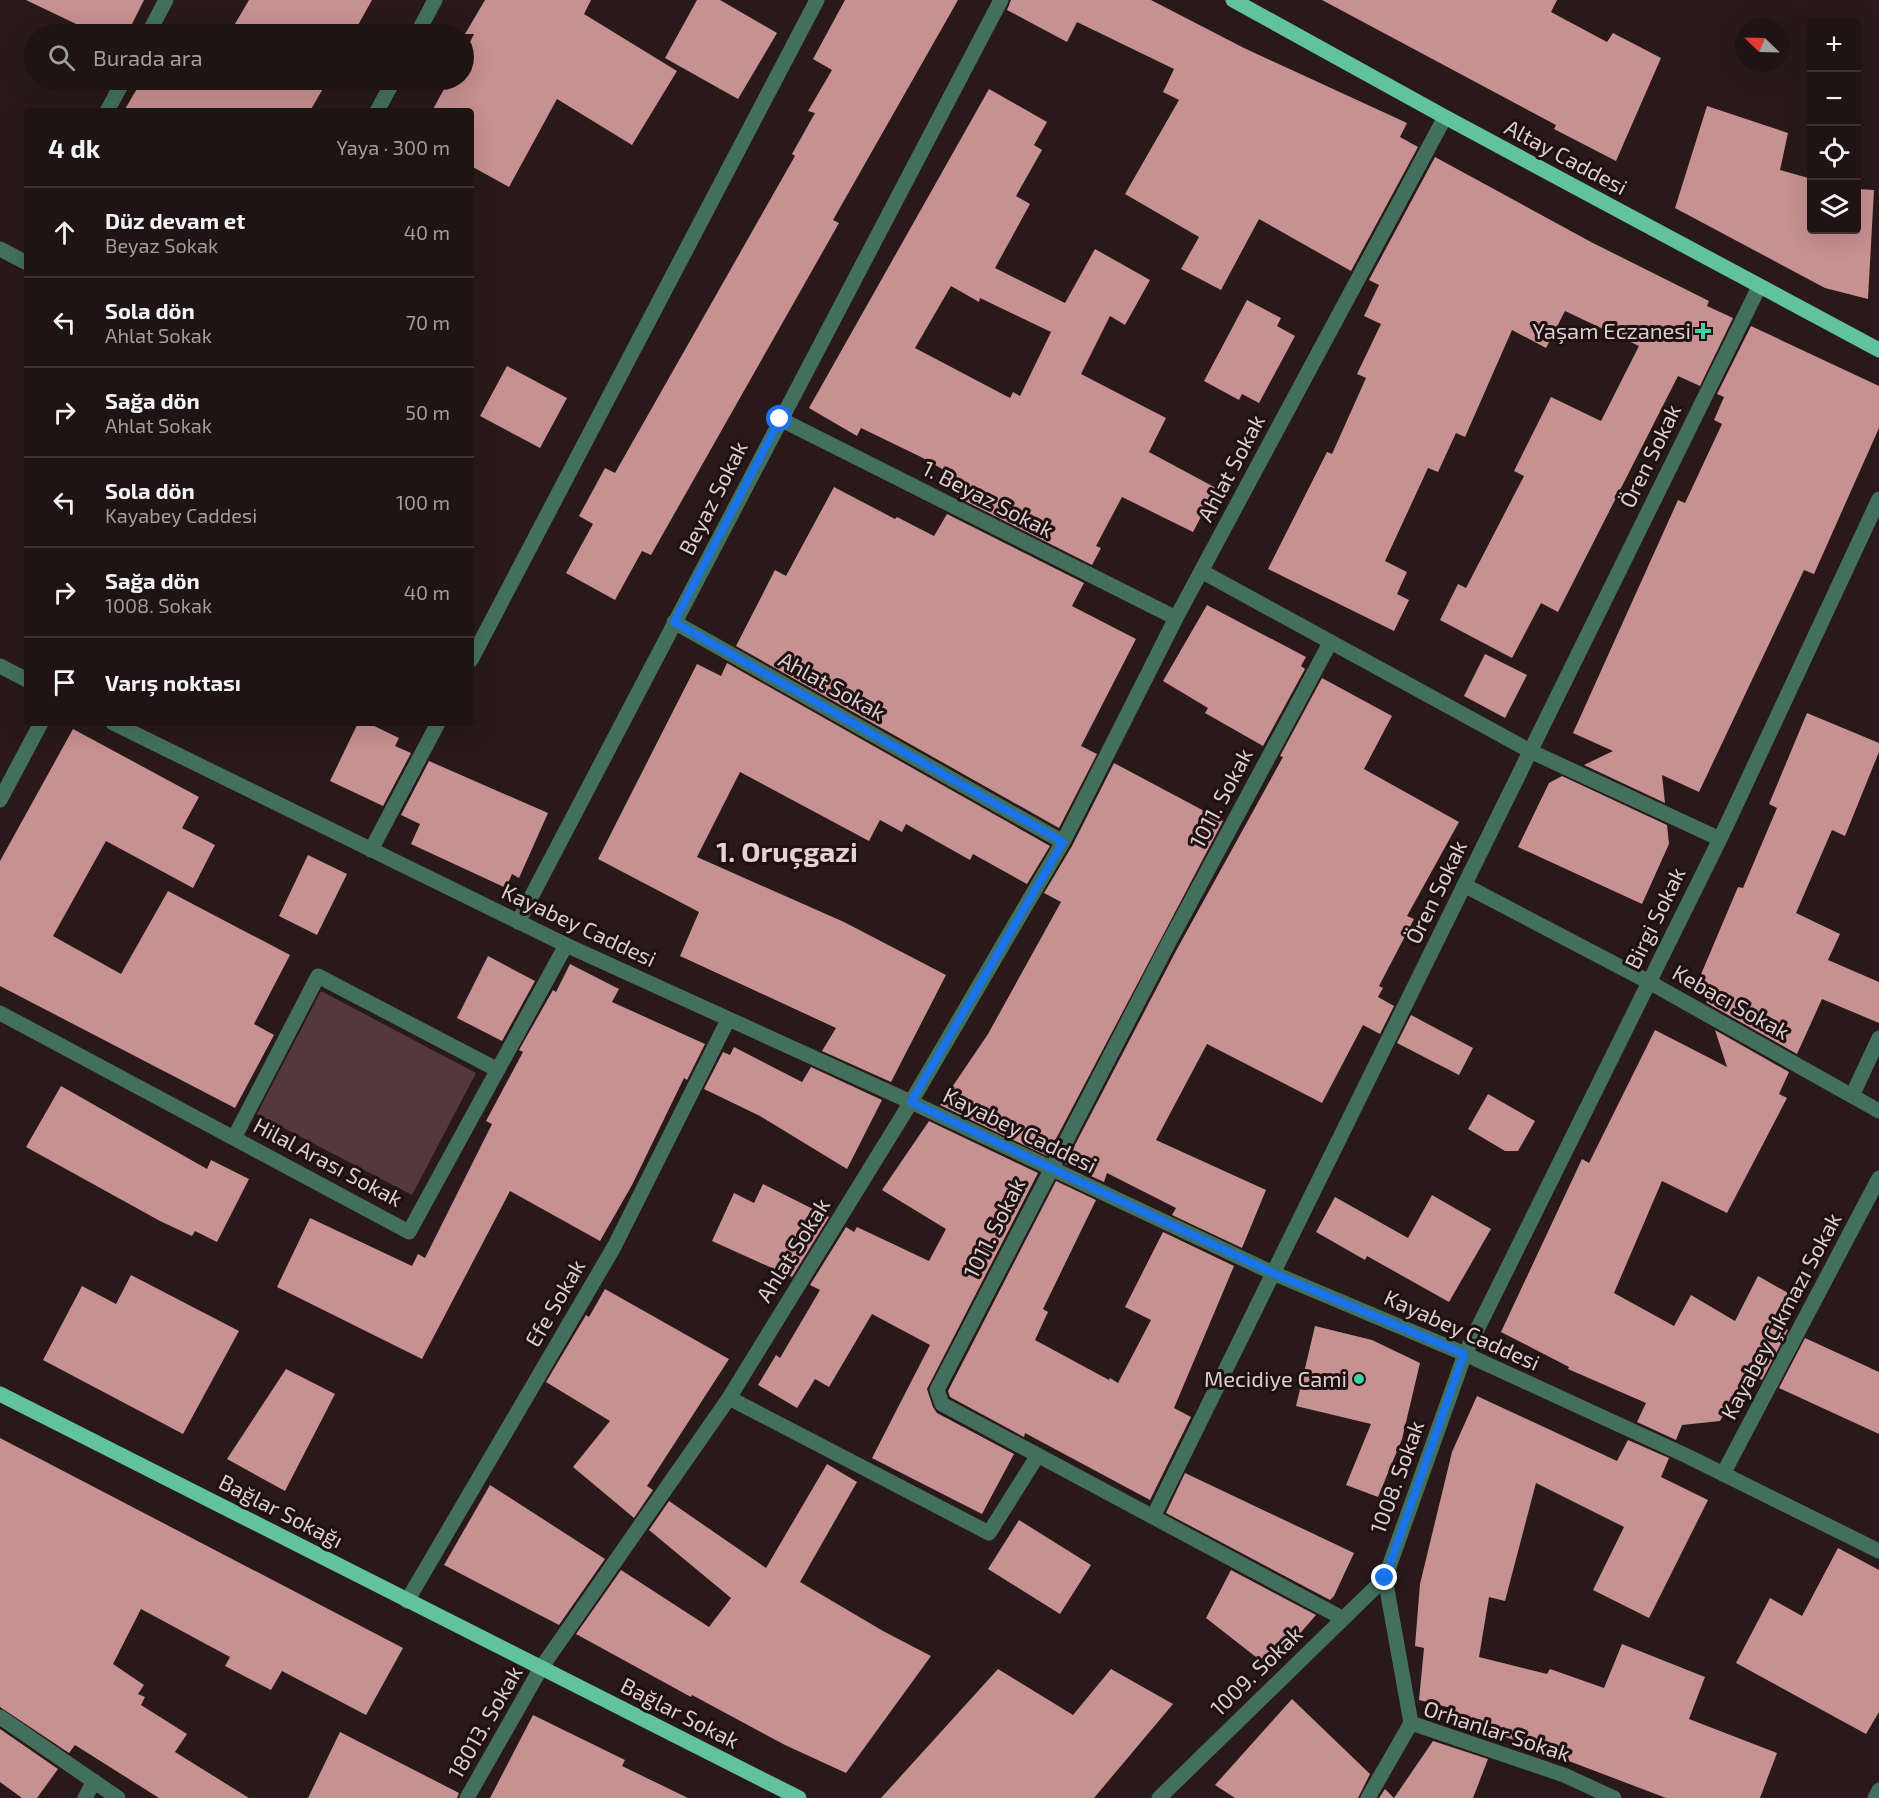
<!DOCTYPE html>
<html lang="tr">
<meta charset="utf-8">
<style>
:root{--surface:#1f1314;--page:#271c1d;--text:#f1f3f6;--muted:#a19ea0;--line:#3c3234}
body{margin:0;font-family:"Exo 2",sans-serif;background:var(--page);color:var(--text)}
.controls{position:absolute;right:18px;top:18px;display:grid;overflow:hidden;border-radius:6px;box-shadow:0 6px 24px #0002}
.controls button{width:54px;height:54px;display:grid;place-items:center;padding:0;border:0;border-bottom:2px solid var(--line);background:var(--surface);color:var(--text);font:30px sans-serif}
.compass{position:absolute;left:1735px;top:18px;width:54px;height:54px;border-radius:50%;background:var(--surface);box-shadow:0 6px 24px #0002;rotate:293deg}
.stop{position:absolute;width:18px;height:18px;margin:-14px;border:4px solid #1a73e8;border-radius:50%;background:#fff}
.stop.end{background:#1a73e8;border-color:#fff;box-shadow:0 2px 6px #0008}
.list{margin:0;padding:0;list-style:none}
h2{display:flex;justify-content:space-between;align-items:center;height:78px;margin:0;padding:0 24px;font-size:26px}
h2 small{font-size:20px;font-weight:400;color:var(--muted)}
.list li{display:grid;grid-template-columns:39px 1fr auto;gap:18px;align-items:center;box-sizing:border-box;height:90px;padding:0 24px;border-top:2px solid var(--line)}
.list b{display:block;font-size:22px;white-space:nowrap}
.list p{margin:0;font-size:20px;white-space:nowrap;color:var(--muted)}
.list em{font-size:20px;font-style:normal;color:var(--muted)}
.icon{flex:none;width:33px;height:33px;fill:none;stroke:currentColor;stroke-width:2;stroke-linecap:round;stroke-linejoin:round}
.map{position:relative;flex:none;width:1879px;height:1798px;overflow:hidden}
.search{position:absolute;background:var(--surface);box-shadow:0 6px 24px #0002;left:24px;top:24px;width:450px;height:66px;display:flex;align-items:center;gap:15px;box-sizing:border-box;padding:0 21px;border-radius:33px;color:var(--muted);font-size:22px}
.panel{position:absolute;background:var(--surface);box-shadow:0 6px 24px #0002;left:24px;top:108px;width:450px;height:618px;border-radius:6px}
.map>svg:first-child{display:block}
.green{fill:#55393a}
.building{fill:#c79091;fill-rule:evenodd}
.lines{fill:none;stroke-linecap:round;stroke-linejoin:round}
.minor{stroke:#43705e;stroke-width:15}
.major{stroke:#61c39e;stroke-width:15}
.route{stroke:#1a73e8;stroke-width:8}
.poi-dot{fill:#3dd4a3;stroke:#1f1011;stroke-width:2}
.labels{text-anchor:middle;stroke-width:6;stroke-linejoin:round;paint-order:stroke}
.street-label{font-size:22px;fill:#dacfcf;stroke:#1f1011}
.poi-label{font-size:22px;fill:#dacfcf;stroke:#1f1011;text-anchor:end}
.district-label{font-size:28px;font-weight:bold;fill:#e8d1d1;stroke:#1f1011}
</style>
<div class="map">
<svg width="1879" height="1798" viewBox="0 0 1879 1798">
<rect width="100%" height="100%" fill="#29191a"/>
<path class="green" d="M 321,991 L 476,1073 L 412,1195 L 257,1114 Z"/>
<path class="building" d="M 26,0 L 144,0 L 127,34 L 97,34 Z
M 249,0 L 372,0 L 353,34 L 229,34 Z
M 485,0 L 591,0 L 584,14 L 677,71 L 632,145 L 557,99 L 509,187 L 471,166 L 471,111 L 432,111 L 449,80 L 464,80 L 464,54 L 474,34 L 465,34 Z
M 697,0 L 720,0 L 777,33 L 738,99 L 665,58 Z
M 845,0 L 958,0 L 833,220 L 839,223 L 651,555 L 642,551 L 615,600 L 566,573 L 593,524 L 579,516 L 605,468 L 615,473 L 795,156 L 792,154 L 815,113 L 808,111 L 832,70 L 813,59 Z
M 1011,0 L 1151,0 L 1244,48 L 1407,123 L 1400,137 L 1418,147 L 1351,271 L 1259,219 L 1221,290 L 1181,269 L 1199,237 L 1125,194 L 1179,100 L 1163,92 L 1174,69 L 1077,22 L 1067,42 L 1007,10 Z
M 1322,0 L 1557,0 L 1551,12 L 1607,42 L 1613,33 L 1661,58 L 1616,161 L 1554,129 L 1556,125 Z
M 142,80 L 328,80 L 310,111 L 124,111 Z
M 989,89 L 1047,122 L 1034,145 L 1042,150 L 1016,196 L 1030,204 L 995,268 L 1065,303 L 1095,249 L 1150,280 L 1125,325 L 1110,316 L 1081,374 L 1166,418 L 1149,452 L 1216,488 L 1193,532 L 1122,497 L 1096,546 L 1101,548 L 1092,565 L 957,497 L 965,482 L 921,457 L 861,428 L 857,436 L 809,408 ZM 951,286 L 979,302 L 980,298 L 1051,332 L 1020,396 L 1013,392 L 1010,398 L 915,348 Z
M 1707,106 L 1788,133 L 1780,170 L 1812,179 L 1812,230 L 1857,230 L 1857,189 L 1874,190 L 1868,299 L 1825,288 L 1675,208 Z
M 1435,157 L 1591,242 L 1709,301 L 1707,306 L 1733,318 L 1700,386 L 1678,376 L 1558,612 L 1541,603 L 1512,658 L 1440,620 L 1458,584 L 1466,588 L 1524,476 L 1514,471 L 1551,397 L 1601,421 L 1639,346 L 1565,311 L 1546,348 L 1512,330 L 1465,437 L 1456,433 L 1438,472 L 1428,468 L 1385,561 L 1407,572 L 1397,594 L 1409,600 L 1394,631 L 1268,569 L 1327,452 L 1332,454 L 1366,378 L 1357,374 L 1381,324 L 1364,316 L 1379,285 L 1369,280 Z
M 1247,300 L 1281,318 L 1277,326 L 1295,336 L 1259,403 L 1242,394 L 1239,400 L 1204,381 Z
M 1751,326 L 1879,386 L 1879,428 L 1814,574 L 1804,570 L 1699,792 L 1662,775 L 1665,803 L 1584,765 L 1613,751 L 1573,733 L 1678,500 L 1685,503 L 1722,424 L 1714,420 L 1724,397 L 1717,394 Z
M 507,366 L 567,398 L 540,448 L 480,416 Z
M 834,487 L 895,519 L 897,517 L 934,536 L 947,514 L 1084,583 L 1072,606 L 1136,639 L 1081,746 L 1097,754 L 1059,828 L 736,646 L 775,570 L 786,576 Z
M 1207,605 L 1306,657 L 1301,666 L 1305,669 L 1263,746 L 1205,713 L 1208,708 L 1163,681 Z
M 1485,654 L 1527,675 L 1505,718 L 1464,696 Z
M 727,663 L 1050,846 L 1027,884 L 973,854 L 970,860 L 906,824 L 902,832 L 880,820 L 869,841 L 740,772 L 697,857 L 844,922 L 946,975 L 891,1082 L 822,1051 L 836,1028 L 680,956 L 699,912 L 598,859 L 697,664 L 721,676 Z
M 1322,678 L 1392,716 L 1364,769 L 1459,822 L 1407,916 L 1414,919 L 1379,986 L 1383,988 L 1378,997 L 1394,1006 L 1380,1034 L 1363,1025 L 1322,1103 L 1207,1044 L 1156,1140 L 1266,1190 L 1242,1248 L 1172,1215 L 1176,1208 L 1107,1173 L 1104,1182 L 1065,1164 L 1177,949 L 1283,757 L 1280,756 Z
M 1807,713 L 1879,743 L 1879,752 L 1845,836 L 1832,830 L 1796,913 L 1840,934 L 1828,960 L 1879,982 L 1879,1023 L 1822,999 L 1797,1054 L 1707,1003 L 1699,979 L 1738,887 L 1743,888 L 1777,808 L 1769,804 Z
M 358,723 L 368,723 L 399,738 L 395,746 L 411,753 L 383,806 L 330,781 Z
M 73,729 L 199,797 L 182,828 L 215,845 L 193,888 L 106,841 L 53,936 L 121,974 L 168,891 L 290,955 L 254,1024 L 274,1035 L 235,1108 L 0,986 L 0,861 Z
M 429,761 L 548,813 L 519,878 L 512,874 L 506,888 L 411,844 L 420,824 L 401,815 Z
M 1114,763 L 1223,821 L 1047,1156 L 940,1105 L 988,1034 L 1061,902 L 1044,893 L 1072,846 Z
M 1562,776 L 1667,825 L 1669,844 L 1642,904 L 1518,847 L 1549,783 Z
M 308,855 L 347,874 L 317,935 L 279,916 Z
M 488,956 L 535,981 L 502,1041 L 457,1018 Z
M 570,964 L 619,989 L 612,1002 L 705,1044 L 687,1080 L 684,1078 L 632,1185 L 600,1241 L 510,1191 L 422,1359 L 277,1287 L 310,1218 L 412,1266 L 418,1254 L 425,1258 L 492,1124 L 486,1121 L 523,1052 L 519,1050 L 553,990 L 556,992 Z
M 1411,1015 L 1473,1048 L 1459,1075 L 1397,1043 Z
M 1655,1030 L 1727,1067 L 1715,1030 L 1789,1072 L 1779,1094 L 1787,1098 L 1727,1213 L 1662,1181 L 1614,1293 L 1674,1326 L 1691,1295 L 1735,1321 L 1758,1276 L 1797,1298 L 1781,1327 L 1788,1330 L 1762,1380 L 1747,1373 L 1720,1421 L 1682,1425 L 1676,1440 L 1637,1422 L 1646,1403 L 1568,1369 L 1569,1367 L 1501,1332 L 1582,1159 L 1589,1163 Z
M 734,1047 L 802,1082 L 811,1067 L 882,1100 L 847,1169 L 760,1116 L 704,1089 L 723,1052 L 730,1055 Z
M 61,1086 L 207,1169 L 211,1160 L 249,1179 L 217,1242 L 195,1231 L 192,1236 L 160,1221 L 26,1147 Z
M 1488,1094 L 1535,1121 L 1518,1151 L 1505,1151 L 1468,1129 Z
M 929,1121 L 1038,1173 L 927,1389 L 933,1407 L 937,1413 L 1014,1454 L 982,1514 L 872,1458 L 930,1345 L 872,1314 L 829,1387 L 815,1379 L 797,1408 L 758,1385 L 776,1355 L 780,1358 L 820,1290 L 810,1285 L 846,1227 L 854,1232 L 857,1227 L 929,1261 L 946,1229 L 882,1190 Z
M 1056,1181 L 1096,1200 L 1043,1309 L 1048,1312 L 1035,1340 L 1109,1380 L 1110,1378 L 1118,1383 L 1151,1320 L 1125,1307 L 1163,1232 L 1234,1266 L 1174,1408 L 1191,1417 L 1150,1500 L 1025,1433 L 1024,1437 L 950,1397 L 948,1391 Z
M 763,1184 L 829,1217 L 792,1277 L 712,1241 L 734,1193 L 754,1203 Z
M 1432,1195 L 1491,1229 L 1449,1302 L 1367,1256 L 1365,1260 L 1316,1232 L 1335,1197 L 1408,1238 Z
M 131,1275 L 239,1331 L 183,1434 L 43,1360 L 82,1286 L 116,1304 Z
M 605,1289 L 729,1359 L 647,1486 L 653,1490 L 634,1518 L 573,1467 L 610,1421 L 546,1382 L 586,1315 L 589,1317 Z
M 1315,1326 L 1372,1340 L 1420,1363 L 1402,1439 L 1378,1497 L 1346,1485 L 1371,1424 L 1296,1406 Z
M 1805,1338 L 1879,1372 L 1879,1434 L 1779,1388 Z
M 286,1369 L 335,1394 L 285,1491 L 227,1459 Z
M 1477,1396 L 1617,1461 L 1628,1440 L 1669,1458 L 1661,1477 L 1708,1500 L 1649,1618 L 1593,1590 L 1624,1527 L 1536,1483 L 1505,1601 L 1489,1597 L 1479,1657 L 1547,1674 L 1550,1669 L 1604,1688 L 1622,1644 L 1705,1677 L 1689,1719 L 1777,1753 L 1760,1798 L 1666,1798 L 1498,1734 L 1495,1741 L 1445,1724 L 1455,1709 L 1419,1700 L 1424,1648 L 1415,1646 L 1420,1584 L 1452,1452 Z
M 0,1438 L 403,1648 L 366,1715 L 282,1671 L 271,1690 L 225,1666 L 230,1657 L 141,1609 L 113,1664 L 144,1685 L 138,1694 L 145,1697 L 141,1705 L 187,1734 L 175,1752 L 249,1798 L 159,1798 L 75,1745 L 69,1753 L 0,1707 Z
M 827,1464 L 857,1482 L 800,1582 L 883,1631 L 931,1656 L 846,1773 L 785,1745 L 692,1695 L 691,1697 L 576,1634 L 621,1570 L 709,1627 L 731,1598 L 649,1530 L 669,1501 L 766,1568 Z
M 1185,1473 L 1354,1553 L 1334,1596 L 1330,1600 L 1166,1513 Z
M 490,1485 L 605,1559 L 559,1625 L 444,1565 Z
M 1019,1520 L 1091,1565 L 1060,1614 L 988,1569 Z
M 1838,1548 L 1879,1570 L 1879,1712 L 1866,1734 L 1736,1663 L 1770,1598 L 1802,1616 Z
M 1231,1570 L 1316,1615 L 1270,1668 L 1206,1618 Z
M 998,1669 L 1073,1715 L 1111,1669 L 1173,1704 L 1094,1798 L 881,1798 Z
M 1292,1699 L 1370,1774 L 1358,1798 L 1235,1798 L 1215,1785 Z
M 533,1715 L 625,1760 L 622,1766 L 688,1798 L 490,1798 Z
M 0,1729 L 58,1769 L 37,1798 L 22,1798 L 0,1782 Z
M 340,1732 L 459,1793 L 457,1798 L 308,1798 Z
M 1433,1741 L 1488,1759 L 1473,1798 L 1379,1798 L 1385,1789 L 1394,1798 Z"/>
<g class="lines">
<path class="minor" d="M 148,34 L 166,0
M 417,34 L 435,0
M 107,111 L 124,80
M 377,111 L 394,80
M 0,249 L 27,263
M 780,419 L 1176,618
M 1201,571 L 1530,751 L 1720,839
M 674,622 L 1063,842
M 1330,643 L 1168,944 L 937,1390 L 942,1404 L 1342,1618
M 471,660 L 817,0
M 0,666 L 27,680
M 113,723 L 566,945 L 911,1102 L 1273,1273 L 1465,1354 L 1687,1456 L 1879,1551
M 0,800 L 41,723
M 371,850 L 438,723
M 1464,885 L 1649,982 L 1879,1111
M 518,922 L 1001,0
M 0,1013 L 409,1232 L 566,945
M 1852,1096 L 1879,1038
M 234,1138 L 318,976 L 498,1070
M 729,1398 L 989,1533 L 1038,1455
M 1723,1474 L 1879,1178
M 1153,1517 L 1759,287
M 407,1601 L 614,1247 L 728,1020
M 0,1717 L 118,1798
M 1411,1723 L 1385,1578 L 1465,1354 L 1720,839 L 1879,499
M 85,1798 L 94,1781
M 467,1798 L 541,1668 L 729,1398 L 911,1102 L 1063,842 L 1176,618 L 1445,117
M 1159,1798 L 1385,1578
M 1368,1798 L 1411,1723 L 1564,1775 L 1614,1798
M 1875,1798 L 1879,1790"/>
<path class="major" d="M 1233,0 L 1445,117 L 1879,350
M 0,1394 L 799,1798"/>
</g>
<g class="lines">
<path class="route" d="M 780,419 L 674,622 L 1063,842 L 911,1102 L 1273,1273 L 1464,1354 L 1385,1578"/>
</g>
<g class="poi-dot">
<path d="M1700 322h6v6h6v6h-6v6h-6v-6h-6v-6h6z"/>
<circle cx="1359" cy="1379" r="6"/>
</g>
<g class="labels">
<g class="street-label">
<text transform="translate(1566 157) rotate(28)" y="8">Altay Caddesi</text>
<text transform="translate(1650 456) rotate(-64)" y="8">Ören Sokak</text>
<text transform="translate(1231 468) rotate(-62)" y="8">Ahlat Sokak</text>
<text transform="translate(713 498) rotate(-63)" y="8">Beyaz Sokak</text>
<text transform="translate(988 499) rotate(27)" y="8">1. Beyaz Sokak</text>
<text transform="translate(832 686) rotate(29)" y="8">Ahlat Sokak</text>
<text transform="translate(1221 798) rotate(-62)" y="8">1011. Sokak</text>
<text transform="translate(1436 892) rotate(-64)" y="8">Ören Sokak</text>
<text transform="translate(1655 918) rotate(-64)" y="8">Birgi Sokak</text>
<text transform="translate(579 925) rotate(25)" y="8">Kayabey Caddesi</text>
<text transform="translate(1731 1002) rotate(29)" y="8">Kebacı Sokak</text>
<text transform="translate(1020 1130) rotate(26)" y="8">Kayabey Caddesi</text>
<text transform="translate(328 1162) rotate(28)" y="8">Hilal Arası Sokak</text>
<text transform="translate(994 1228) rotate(-63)" y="8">1011. Sokak</text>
<text transform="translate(793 1250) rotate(-58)" y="8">Ahlat Sokak</text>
<text transform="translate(555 1303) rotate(-60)" y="8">Efe Sokak</text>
<text transform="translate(1781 1316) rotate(-62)" y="8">Kayabey Çıkmazı Sokak</text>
<text transform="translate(1462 1330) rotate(24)" y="8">Kayabey Caddesi</text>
<text transform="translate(1397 1477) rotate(-70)" y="8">1008. Sokak</text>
<text transform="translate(281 1511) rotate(27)" y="8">Bağlar Sokağı</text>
<text transform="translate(1256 1671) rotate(-44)" y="8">1009. Sokak</text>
<text transform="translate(680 1713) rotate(27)" y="8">Bağlar Sokak</text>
<text transform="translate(485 1722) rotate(-60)" y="8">18013. Sokak</text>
<text transform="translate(1497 1731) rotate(18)" y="8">Orhanlar Sokak</text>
</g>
<g class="poi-label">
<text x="1691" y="339">Yaşam Eczanesi</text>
<text x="1347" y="1387">Mecidiye Cami</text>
</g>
<g class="district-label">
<text x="787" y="862">1. Oruçgazi</text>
</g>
</g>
</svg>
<div class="controls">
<button>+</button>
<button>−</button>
<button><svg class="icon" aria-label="locate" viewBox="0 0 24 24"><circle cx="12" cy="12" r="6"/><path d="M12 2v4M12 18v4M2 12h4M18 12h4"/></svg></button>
<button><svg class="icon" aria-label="layers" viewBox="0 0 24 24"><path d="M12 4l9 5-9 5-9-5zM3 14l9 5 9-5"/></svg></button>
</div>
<svg class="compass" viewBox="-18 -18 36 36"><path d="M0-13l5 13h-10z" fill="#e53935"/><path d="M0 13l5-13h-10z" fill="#a19ea0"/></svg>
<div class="stop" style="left:780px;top:419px"></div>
<div class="stop end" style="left:1385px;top:1578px"></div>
<div class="search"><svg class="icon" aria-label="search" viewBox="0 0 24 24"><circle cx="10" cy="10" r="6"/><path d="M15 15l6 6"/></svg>Burada ara</div>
<section class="panel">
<h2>4 dk<small>Yaya · 300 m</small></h2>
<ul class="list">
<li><svg class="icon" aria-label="ahead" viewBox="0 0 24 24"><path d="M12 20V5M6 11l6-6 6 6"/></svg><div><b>Düz devam et</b><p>Beyaz Sokak</p></div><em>40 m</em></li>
<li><svg class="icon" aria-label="left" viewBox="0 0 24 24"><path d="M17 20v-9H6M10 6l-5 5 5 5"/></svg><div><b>Sola dön</b><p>Ahlat Sokak</p></div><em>70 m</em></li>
<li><svg class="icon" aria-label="right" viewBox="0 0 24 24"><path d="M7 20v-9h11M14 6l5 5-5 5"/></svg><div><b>Sağa dön</b><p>Ahlat Sokak</p></div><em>50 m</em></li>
<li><svg class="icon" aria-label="left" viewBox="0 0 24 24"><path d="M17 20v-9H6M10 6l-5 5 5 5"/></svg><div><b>Sola dön</b><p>Kayabey Caddesi</p></div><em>100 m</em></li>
<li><svg class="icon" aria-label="right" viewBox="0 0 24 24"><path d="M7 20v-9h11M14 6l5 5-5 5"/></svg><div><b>Sağa dön</b><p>1008. Sokak</p></div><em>40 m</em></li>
<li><svg class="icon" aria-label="arrive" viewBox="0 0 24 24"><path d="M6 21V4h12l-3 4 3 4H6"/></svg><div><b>Varış noktası</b></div></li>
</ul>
</section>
</div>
